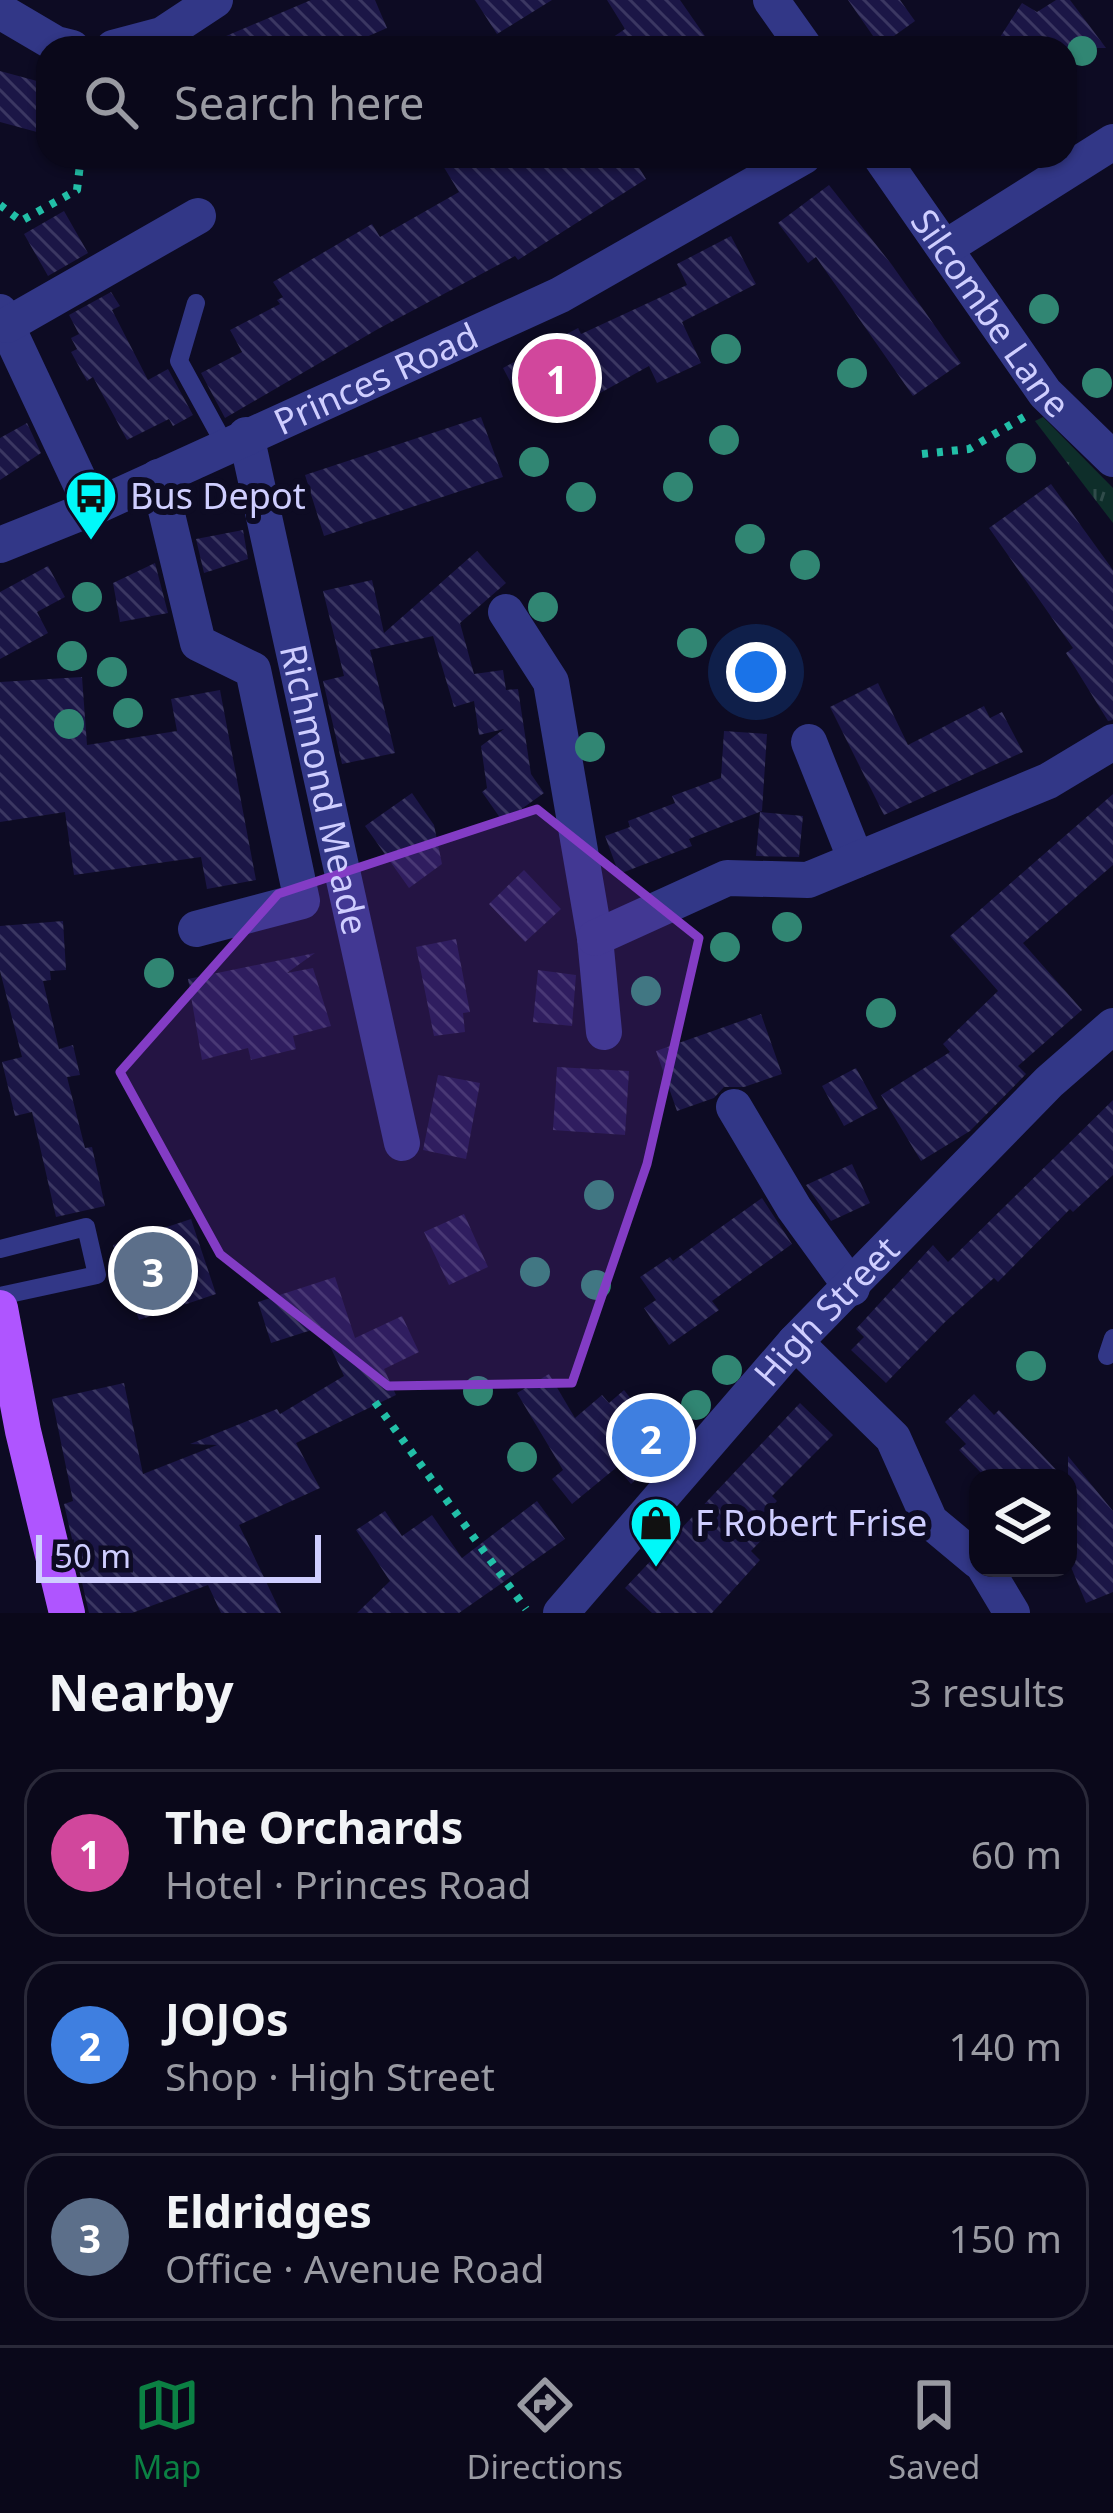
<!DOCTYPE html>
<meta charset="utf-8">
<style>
:root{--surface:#0a081a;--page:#131123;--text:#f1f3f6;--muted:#999aa2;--line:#2a2939;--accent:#0b8043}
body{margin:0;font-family:"Noto Sans",sans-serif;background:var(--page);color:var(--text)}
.controls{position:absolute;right:36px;bottom:36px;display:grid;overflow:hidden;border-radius:24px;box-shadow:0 3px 9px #0004}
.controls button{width:108px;height:108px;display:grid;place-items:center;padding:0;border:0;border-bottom:3px solid var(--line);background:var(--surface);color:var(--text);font:60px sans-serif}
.scale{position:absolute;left:36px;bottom:30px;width:285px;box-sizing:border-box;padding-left:12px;border:6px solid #cfceff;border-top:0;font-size:33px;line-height:42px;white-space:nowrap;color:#cfceff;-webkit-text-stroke:9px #0d0b23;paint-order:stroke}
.you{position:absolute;left:756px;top:672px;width:42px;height:42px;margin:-30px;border:9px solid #fff;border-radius:50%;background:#1a73e8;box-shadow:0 0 0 18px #1a73e833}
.badge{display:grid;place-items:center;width:78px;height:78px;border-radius:50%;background:var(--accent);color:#fff;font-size:39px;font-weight:700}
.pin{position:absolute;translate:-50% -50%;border:6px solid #fff;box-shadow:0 3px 12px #0006}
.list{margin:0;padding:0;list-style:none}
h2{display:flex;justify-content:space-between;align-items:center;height:156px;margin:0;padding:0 48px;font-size:51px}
h2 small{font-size:39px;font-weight:400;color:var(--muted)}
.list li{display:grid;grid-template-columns:78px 1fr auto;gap:36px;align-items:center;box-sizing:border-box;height:168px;margin:0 24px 24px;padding:0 24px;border:3px solid var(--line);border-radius:36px}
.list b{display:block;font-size:45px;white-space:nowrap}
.list p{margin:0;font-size:39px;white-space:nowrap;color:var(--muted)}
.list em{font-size:39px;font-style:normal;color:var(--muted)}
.icon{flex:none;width:66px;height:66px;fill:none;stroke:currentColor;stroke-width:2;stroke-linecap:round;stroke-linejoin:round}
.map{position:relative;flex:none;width:1113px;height:1613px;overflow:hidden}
.search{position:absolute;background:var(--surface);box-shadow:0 3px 9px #0004;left:36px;right:36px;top:36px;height:132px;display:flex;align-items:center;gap:30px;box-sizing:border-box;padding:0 42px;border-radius:36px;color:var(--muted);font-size:45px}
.sheet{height:732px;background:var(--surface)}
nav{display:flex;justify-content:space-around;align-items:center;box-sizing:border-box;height:168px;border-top:3px solid var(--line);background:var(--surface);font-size:33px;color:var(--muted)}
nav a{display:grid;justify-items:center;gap:6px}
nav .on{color:var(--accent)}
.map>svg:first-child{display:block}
.grass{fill:url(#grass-tufts)}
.building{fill:url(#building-back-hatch)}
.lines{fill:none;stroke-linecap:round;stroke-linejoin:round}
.path{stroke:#22bfa7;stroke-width:8;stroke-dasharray:6 9;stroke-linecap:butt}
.lane{stroke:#323787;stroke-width:18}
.street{stroke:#323787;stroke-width:36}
.primary{stroke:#af55ff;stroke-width:36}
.tree{fill:#318673}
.marked{fill:#833cc5;fill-opacity:0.2;stroke:#833cc5;stroke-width:9;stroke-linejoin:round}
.labels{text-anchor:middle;stroke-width:12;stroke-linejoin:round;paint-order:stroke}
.street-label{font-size:36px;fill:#cfceff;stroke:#0d0b23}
.poi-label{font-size:36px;fill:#cfceff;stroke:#0d0b23;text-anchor:start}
</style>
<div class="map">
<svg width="1113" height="1613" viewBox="0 0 1113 1613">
<defs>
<pattern id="grass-tufts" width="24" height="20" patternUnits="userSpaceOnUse" patternTransform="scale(3)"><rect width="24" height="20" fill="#0e2e2a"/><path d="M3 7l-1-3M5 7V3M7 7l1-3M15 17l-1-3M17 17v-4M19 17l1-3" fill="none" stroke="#304b4a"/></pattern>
<pattern id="building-back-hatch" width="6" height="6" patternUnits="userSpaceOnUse" patternTransform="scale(3)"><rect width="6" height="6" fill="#1b1646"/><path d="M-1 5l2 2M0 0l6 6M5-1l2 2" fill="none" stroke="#3b3762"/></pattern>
</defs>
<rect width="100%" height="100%" fill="#0d0b23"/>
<path class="grass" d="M 1043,417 L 1113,488 L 1113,523 L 1035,421 Z"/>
<path class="building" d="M 311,0 L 375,0 L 387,28 L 341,48 L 198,48 Z
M 475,0 L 552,0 L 497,34 Z
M 607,0 L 680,0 L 705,36 L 688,48 L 597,48 L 625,29 Z
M 848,0 L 900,0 L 915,21 L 880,46 Z
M 1056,0 L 1070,0 L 1106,48 L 993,48 L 1022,3 L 1037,12 Z
M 0,71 L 48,84 L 48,135 L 0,122 Z
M 437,156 L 632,156 L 646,179 L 518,260 L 515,256 L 378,329 L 225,418 L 201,373 L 242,352 L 230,330 L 280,304 L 277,300 L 283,297 L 273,282 L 372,224 L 380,237 L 459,192 Z
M 829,185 L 892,265 L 961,363 L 913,396 L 816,257 L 808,263 L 778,223 Z
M 64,211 L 88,253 L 48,276 L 24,234 Z
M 731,236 L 756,284 L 682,322 L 701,363 L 657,383 L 649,366 L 555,418 L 539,389 L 520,400 L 503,368 L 578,328 L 581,334 L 687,285 L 677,264 Z
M 111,292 L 120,306 L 112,310 L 148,380 L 168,369 L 193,415 L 173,426 L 169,419 L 127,440 L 93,377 L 87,381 L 71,352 L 77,349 L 71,338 L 79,334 L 69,315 Z
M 481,417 L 503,477 L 324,536 L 305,475 Z
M 27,423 L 41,453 L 0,480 L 0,438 Z
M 1051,484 L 1113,570 L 1113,720 L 1108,721 L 1066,653 L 1073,648 L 989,528 Z
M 243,530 L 248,559 L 204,573 L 196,539 Z
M 477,551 L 506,583 L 460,623 L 474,674 L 503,670 L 506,690 L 518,689 L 531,774 L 544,793 L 503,822 L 482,792 L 487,788 L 481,746 L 504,729 L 479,735 L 474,701 L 454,707 L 433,636 L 370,650 L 395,753 L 342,764 L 323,681 L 344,676 L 323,591 L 372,580 L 384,633 Z
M 155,563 L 168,613 L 120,622 L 113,583 Z
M 48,566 L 65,597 L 37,612 L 48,633 L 0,659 L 0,592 Z
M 82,677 L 87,745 L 177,731 L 171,699 L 220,690 L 256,880 L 207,889 L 201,857 L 74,875 L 65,812 L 0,822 L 0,682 Z
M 878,683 L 908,745 L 984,706 L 990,718 L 1002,712 L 1023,752 L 884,815 L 830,707 Z
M 724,731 L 767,734 L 762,811 L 689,839 L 692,846 L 619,874 L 605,836 L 630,827 L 628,821 L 675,803 L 672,796 L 721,778 Z
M 412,793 L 434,825 L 442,864 L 409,888 L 365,826 Z
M 1113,794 L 1113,865 L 1023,943 L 1082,1010 L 1018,1066 L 1026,1074 L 970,1131 L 921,1161 L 881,1095 L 950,1052 L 943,1044 L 998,991 L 950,936 Z
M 760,812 L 803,816 L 799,857 L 756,856 Z
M 524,870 L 561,909 L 525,942 L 489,904 Z
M 63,921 L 66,970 L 50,971 L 51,980 L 43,981 L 59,1049 L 73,1045 L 80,1075 L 67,1077 L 85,1148 L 92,1147 L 105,1206 L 56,1217 L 32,1112 L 15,1116 L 2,1062 L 22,1057 L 0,971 L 0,926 Z
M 456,939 L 470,1012 L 463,1013 L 465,1032 L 434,1036 L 416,947 Z
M 315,953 L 287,973 L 313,968 L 331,1026 L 293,1036 L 296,1049 L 251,1060 L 248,1048 L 202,1060 L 188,979 Z
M 538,970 L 576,975 L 572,1026 L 533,1022 Z
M 761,1014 L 782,1074 L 744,1087 L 724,1087 L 714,1098 L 677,1111 L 656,1051 Z
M 557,1067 L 629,1071 L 625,1135 L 553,1130 Z
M 856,1068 L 878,1108 L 844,1126 L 822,1086 Z
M 438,1075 L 480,1083 L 466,1159 L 423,1150 Z
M 1113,1100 L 1113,1175 L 1073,1212 L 1070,1209 L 998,1282 L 994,1278 L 945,1322 L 886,1383 L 851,1350 L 864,1337 L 856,1329 L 933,1245 L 948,1262 Z
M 852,1164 L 870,1203 L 831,1221 L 806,1185 Z
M 762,1198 L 792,1244 L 712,1301 L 719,1310 L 669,1345 L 644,1308 L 656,1300 L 640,1277 L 670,1257 L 673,1261 Z
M 464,1214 L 488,1267 L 449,1285 L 424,1232 Z
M 191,1219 L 216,1294 L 139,1320 L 113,1245 Z
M 335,1277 L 355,1338 L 402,1316 L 419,1352 L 384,1369 L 396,1395 L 296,1443 L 320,1488 L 239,1525 L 281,1613 L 221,1613 L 208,1585 L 132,1613 L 89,1613 L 64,1504 L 73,1501 L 52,1399 L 124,1383 L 143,1474 L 217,1445 L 190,1444 L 277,1409 L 280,1414 L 344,1376 L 321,1327 L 271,1343 L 258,1302 Z
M 549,1374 L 575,1418 L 602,1395 L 609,1403 L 624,1390 L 639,1409 L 654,1397 L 685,1435 L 631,1484 L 617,1467 L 572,1504 L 552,1479 L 563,1470 L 517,1393 Z
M 974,1394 L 994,1415 L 999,1410 L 1064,1478 L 986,1478 L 959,1450 L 966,1444 L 945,1422 Z
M 800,1403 L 833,1435 L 772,1496 L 777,1501 L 769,1510 L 780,1521 L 751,1551 L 760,1560 L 712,1613 L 652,1613 L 625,1588 Z
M 1068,1456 L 1113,1511 L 1113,1592 L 1086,1603 L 1068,1560 Z
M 537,1501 L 565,1539 L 459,1613 L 357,1613 L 390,1581 L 356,1530 L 385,1511 L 402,1536 L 432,1515 L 462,1558 Z"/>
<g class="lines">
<path class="path" d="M 0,205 L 21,221 L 77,190 L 81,156
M 922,454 L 969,449 L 1024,417
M 375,1402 L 526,1609"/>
<path class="lane" d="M 196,303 L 179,361 L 225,445
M 0,1249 L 86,1227 L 97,1275 L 0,1296
M 1107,1356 L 1113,1338"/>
<g class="street">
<path d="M 771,0 L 805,48"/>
<path d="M 0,11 L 56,44 L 72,48"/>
<path d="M 113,48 L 162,35 L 215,0"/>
<path id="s1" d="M 880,156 L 1045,393 L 1113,459"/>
<path d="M 945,248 L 1113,142"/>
<path d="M 0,312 L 92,508"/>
<path d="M 7,325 L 198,216"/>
<path id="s2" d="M 246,435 L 402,1143"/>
<path d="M 158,477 L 198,643 L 253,670 L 302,901 L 196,929"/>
<path id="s3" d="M 0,545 L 92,508 L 560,295 L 804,156"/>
<path d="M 506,612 L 551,682 L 595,938 L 604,1032"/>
<path d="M 809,742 L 856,860"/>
<path d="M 595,938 L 727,878 L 808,880 L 1048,781 L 1113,742"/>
<path d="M 734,1107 L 794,1208 L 852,1288"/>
<path d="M 795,1342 L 893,1438 L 930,1521 L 978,1561"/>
<path d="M 985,1568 L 1012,1613"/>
<path id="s4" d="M 561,1613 L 795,1342 L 1049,1082 L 1113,1026"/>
</g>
<path class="primary" d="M 0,1308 L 23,1431 L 67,1613"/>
</g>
<g class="tree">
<circle cx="1082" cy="51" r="15"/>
<circle cx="1044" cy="309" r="15"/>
<circle cx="726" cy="349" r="15"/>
<circle cx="852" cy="373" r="15"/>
<circle cx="1097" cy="383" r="15"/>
<circle cx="724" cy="440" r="15"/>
<circle cx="1021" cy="458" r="15"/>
<circle cx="534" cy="462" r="15"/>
<circle cx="678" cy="487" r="15"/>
<circle cx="581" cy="497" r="15"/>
<circle cx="750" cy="539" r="15"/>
<circle cx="805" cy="565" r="15"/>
<circle cx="87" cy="597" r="15"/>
<circle cx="543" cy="607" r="15"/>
<circle cx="692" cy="643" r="15"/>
<circle cx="72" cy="656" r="15"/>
<circle cx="112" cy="672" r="15"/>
<circle cx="128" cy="713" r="15"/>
<circle cx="69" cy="724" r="15"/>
<circle cx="590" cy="747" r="15"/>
<circle cx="787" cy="927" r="15"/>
<circle cx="725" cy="947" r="15"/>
<circle cx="159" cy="973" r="15"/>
<circle cx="646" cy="991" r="15"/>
<circle cx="881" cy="1013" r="15"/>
<circle cx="599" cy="1195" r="15"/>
<circle cx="535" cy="1272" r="15"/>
<circle cx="596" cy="1285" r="15"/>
<circle cx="1031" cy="1366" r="15"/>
<circle cx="727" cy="1370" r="15"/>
<circle cx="478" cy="1391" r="15"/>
<circle cx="696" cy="1405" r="15"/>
<circle cx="522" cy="1457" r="15"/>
</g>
<path class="marked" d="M 537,809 L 699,938 L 647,1164 L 572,1383 L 388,1386 L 220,1254 L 120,1072 L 278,894 Z"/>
<defs>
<g id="bus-pin" transform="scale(2.7)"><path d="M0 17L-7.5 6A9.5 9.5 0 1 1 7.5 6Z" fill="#00f8f9" stroke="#0d0b23"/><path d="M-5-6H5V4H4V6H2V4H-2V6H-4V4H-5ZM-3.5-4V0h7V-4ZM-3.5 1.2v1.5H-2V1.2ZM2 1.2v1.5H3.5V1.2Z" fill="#111"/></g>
<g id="shop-pin" transform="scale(2.7)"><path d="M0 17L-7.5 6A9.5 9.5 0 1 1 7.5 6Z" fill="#00f8f9" stroke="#0d0b23"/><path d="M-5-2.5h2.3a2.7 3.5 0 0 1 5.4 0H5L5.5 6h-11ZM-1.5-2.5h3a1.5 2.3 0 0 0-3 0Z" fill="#111"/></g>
</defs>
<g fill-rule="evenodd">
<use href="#bus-pin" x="91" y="496"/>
<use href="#shop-pin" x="656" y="1523"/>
</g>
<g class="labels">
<g class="street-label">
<text dy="13" stroke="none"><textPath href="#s1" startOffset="192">Silcombe Lane</textPath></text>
<text dy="13" stroke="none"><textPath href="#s3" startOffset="411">Princes Road</textPath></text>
<text dy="13" stroke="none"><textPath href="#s2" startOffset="363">Richmond Meade</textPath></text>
<text dy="13" stroke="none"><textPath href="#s4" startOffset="402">High Street</textPath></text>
</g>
<g class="poi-label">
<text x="130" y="509">Bus Depot</text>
<text x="695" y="1536">F Robert Frise</text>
</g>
</g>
</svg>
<div class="controls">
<button><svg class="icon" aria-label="layers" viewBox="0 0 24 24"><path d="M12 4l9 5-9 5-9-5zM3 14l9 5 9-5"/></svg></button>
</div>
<div class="scale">50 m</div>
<div class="you"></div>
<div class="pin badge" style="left:557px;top:378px;background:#d1479c">1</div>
<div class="pin badge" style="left:651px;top:1438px;background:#3f7fe0">2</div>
<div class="pin badge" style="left:153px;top:1271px;background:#5c6f8a">3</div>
<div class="search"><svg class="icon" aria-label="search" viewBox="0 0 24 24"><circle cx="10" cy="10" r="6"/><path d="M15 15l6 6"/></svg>Search here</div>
</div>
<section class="sheet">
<h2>Nearby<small>3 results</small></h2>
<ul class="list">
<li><span class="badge" style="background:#d1479c">1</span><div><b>The Orchards</b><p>Hotel · Princes Road</p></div><em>60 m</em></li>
<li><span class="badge" style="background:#3f7fe0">2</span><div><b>JOJOs</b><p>Shop · High Street</p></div><em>140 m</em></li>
<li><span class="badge" style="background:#5c6f8a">3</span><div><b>Eldridges</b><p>Office · Avenue Road</p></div><em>150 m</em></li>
</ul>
</section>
<nav>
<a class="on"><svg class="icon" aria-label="map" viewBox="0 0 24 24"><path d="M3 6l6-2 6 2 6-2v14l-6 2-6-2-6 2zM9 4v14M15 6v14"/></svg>Map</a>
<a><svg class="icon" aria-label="directions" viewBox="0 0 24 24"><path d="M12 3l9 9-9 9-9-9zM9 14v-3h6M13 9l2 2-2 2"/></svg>Directions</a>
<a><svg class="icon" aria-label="saved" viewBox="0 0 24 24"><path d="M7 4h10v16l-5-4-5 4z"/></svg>Saved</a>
</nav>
